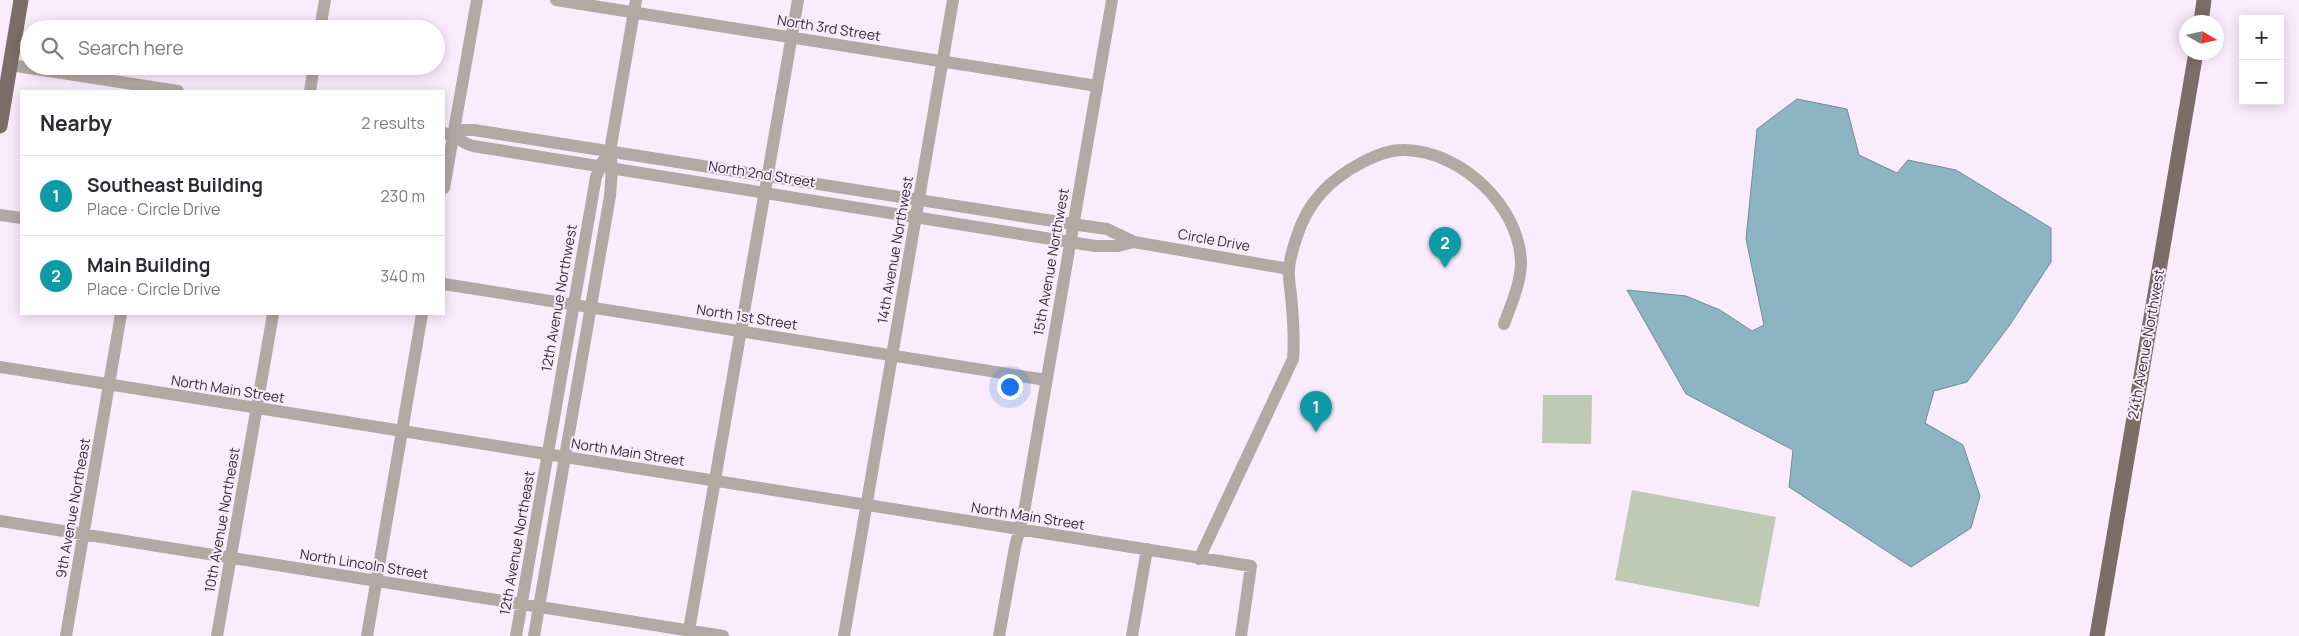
<!DOCTYPE html>
<meta charset="utf-8">
<style>
:root{--surface:#fff;--page:#f7f7f7;--text:#2b2b33;--muted:#7c7c81;--line:#e1e1e2;--accent:#b45309}
body{margin:0;font-family:Manrope,sans-serif;background:var(--page);color:var(--text)}
.controls{position:absolute;right:15px;top:15px;display:grid;overflow:hidden;border-radius:0px;box-shadow:0 2px 12px #0003}
.controls button{width:45px;height:45px;display:grid;place-items:center;padding:0;border:0;border-bottom:1px solid var(--line);background:var(--surface);color:var(--text);font:25px sans-serif}
.compass{position:absolute;left:2179px;top:15px;width:45px;height:45px;border-radius:50%;background:var(--surface);box-shadow:0 2px 12px #0003;rotate:99deg}
.you{position:absolute;left:1009px;top:386px;width:18px;height:18px;margin:-12px;border:4px solid #fff;border-radius:50%;background:#1a73e8;box-shadow:0 0 0 8px #1a73e833}
.badge{display:grid;place-items:center;width:32px;height:32px;border-radius:50%;background:var(--accent);color:#fff;font-size:16px;font-weight:700}
.pin{position:absolute;translate:-50% -41px;filter:drop-shadow(0 1px 2px #0008)}
.pin::after{content:'';position:absolute;top:26px;width:18px;height:15px;background:inherit;clip-path:polygon(0 0,100% 0,50% 100%)}
.list{margin:0;padding:0;list-style:none}
h2{display:flex;justify-content:space-between;align-items:center;height:65px;margin:0;padding:0 20px;font-size:21px}
h2 small{font-size:16px;font-weight:400;color:var(--muted)}
.list li{display:grid;grid-template-columns:32px 1fr auto;gap:15px;align-items:center;box-sizing:border-box;height:80px;padding:0 20px;border-top:1px solid var(--line)}
.list b{display:block;font-size:19px;white-space:nowrap}
.list p{margin:0;font-size:16px;white-space:nowrap;color:var(--muted)}
.list em{font-size:16px;font-style:normal;color:var(--muted)}
.icon{flex:none;width:28px;height:28px;fill:none;stroke:currentColor;stroke-width:2;stroke-linecap:round;stroke-linejoin:round}
.map{position:relative;flex:none;width:2299px;height:636px;overflow:hidden}
.search{position:absolute;background:var(--surface);box-shadow:0 2px 12px #0003;left:20px;top:20px;width:425px;height:55px;display:flex;align-items:center;gap:12px;box-sizing:border-box;padding:0 18px;border-radius:28px;color:var(--muted);font-size:19px}
.panel{position:absolute;background:var(--surface);box-shadow:0 2px 12px #0003;left:20px;top:90px;width:425px;height:225px;border-radius:0px}
.map>svg:first-child{display:block}
.green{fill:#becab3}
.water{fill:#8cb4c3;stroke:#718c98}
.lines{fill:none;stroke-linecap:round;stroke-linejoin:round}
.minor{stroke:#b2a9a5;stroke-width:12}
.major{stroke:#7c6d67;stroke-width:15}
.labels{text-anchor:middle;stroke-width:4;stroke-linejoin:round;paint-order:stroke}
.street-label{font-size:14px;fill:#322d33;stroke:#faecfc}
</style>
<div class="map">
<svg width="2299" height="636" viewBox="0 0 2299 636">
<rect width="100%" height="100%" fill="#faecfc"/>
<path class="green" d="M 1543,395 L 1592,395 L 1591,444 L 1542,443 Z
M 1632,490 L 1776,517 L 1759,607 L 1615,580 Z"/>
<path class="water" d="M 1797,99 L 1847,109 L 1859,155 L 1897,173 L 1908,160 L 1956,170 L 2051,228 L 2051,262 L 2009,326 L 1967,382 L 1934,391 L 1925,423 L 1963,445 L 1980,496 L 1971,528 L 1911,567 L 1789,487 L 1793,450 L 1686,394 L 1627,290 L 1686,296 L 1720,310 L 1752,331 L 1764,325 L 1746,239 L 1757,129 Z"/>
<g class="lines">
<path class="minor" d="M 556,0 L 1097,86
M 320,29 L 325,0
M 10,65 L 178,91
M 310,91 L 314,66
M 444,133 C 455,135 462,143 473,146 L 1095,246 L 1118,246 L 1134,242
M 453,135 L 463,130 L 474,130 L 1072,224 L 1107,229 L 1134,242 L 1289,269
M 444,188 L 477,0
M 0,215 L 21,218
M 444,284 L 1046,380
M 0,367 L 1251,566 L 1241,636
M 0,521 L 723,636
M 1199,559 L 1293,359 C 1295,337 1293,316 1291,295 C 1290,286 1288,277 1289,268 C 1290,259 1293,248 1296,239 C 1307,202 1330,179 1363,162 C 1377,155 1391,149 1406,150 C 1462,152 1519,206 1521,262 C 1521,283 1511,305 1504,324
M 66,636 L 121,314
M 217,636 L 273,314
M 367,636 L 422,314
M 516,636 L 596,177 L 603,161
M 534,636 L 610,196 L 612,169 L 610,151 L 636,0
M 688,636 L 798,0
M 844,636 L 953,0
M 999,636 L 1015,547 L 1024,512 L 1112,0
M 1132,636 L 1147,549"/>
<path class="major" d="M 2201,22 L 2204,0
M 0,126 L 21,0
M 2097,636 L 2196,52"/>
</g>
<g class="labels">
<g class="street-label">
<text transform="translate(829 28) rotate(9)" y="5">North 3rd Street</text>
<text transform="translate(762 174) rotate(9)" y="5">North 2nd Street</text>
<text transform="translate(1214 240) rotate(10)" y="5">Circle Drive</text>
<text transform="translate(895 250) rotate(-80)" y="5">14th Avenue Northwest</text>
<text transform="translate(1051 262) rotate(-80)" y="5">15th Avenue Northwest</text>
<text transform="translate(559 298) rotate(-80)" y="5">12th Avenue Northwest</text>
<text transform="translate(747 317) rotate(9)" y="5">North 1st Street</text>
<text transform="translate(2146 344) rotate(-80)" y="5">24th Avenue Northwest</text>
<text transform="translate(228 389) rotate(9)" y="5">North Main Street</text>
<text transform="translate(628 452) rotate(9)" y="5">North Main Street</text>
<text transform="translate(73 508) rotate(-80)" y="5">9th Avenue Northeast</text>
<text transform="translate(1028 516) rotate(9)" y="5">North Main Street</text>
<text transform="translate(222 520) rotate(-80)" y="5">10th Avenue Northeast</text>
<text transform="translate(517 543) rotate(-80)" y="5">12th Avenue Northeast</text>
<text transform="translate(364 564) rotate(9)" y="5">North Lincoln Street</text>
</g>
</g>
</svg>
<div class="controls">
<button>+</button>
<button>−</button>
</div>
<svg class="compass" viewBox="-18 -18 36 36"><path d="M0-13l5 13h-10z" fill="#e53935"/><path d="M0 13l5-13h-10z" fill="#7c7c81"/></svg>
<div class="you"></div>
<div class="pin badge" style="left:1316px;top:432px;background:#0f9aa8">1</div>
<div class="pin badge" style="left:1445px;top:268px;background:#0f9aa8">2</div>
<div class="search"><svg class="icon" aria-label="search" viewBox="0 0 24 24"><circle cx="10" cy="10" r="6"/><path d="M15 15l6 6"/></svg>Search here</div>
<section class="panel">
<h2>Nearby<small>2 results</small></h2>
<ul class="list">
<li><span class="badge" style="background:#0f9aa8">1</span><div><b>Southeast Building</b><p>Place · Circle Drive</p></div><em>230 m</em></li>
<li><span class="badge" style="background:#0f9aa8">2</span><div><b>Main Building</b><p>Place · Circle Drive</p></div><em>340 m</em></li>
</ul>
</section>
</div>
